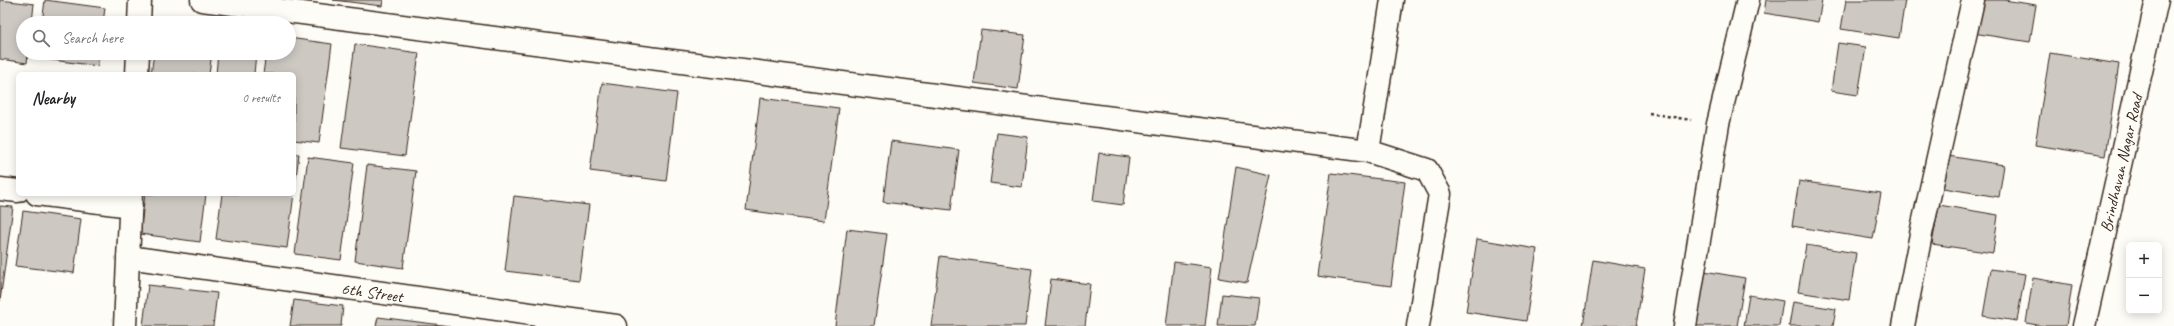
<!DOCTYPE html>
<meta charset="utf-8">
<style>
:root{--surface:#fff;--page:#f6f6f6;--text:#202124;--muted:#757577;--line:#e0e0e0}
body{margin:0;font-family:Caveat,sans-serif;background:var(--page);color:var(--text)}
.controls{position:absolute;right:12px;bottom:12px;display:grid;overflow:hidden;border-radius:6px;box-shadow:0 2px 10px #0003}
.controls button{width:36px;height:36px;display:grid;place-items:center;padding:0;border:0;border-bottom:1px solid var(--line);background:var(--surface);color:var(--text);font:20px sans-serif}
.list{margin:0;padding:0;list-style:none}
h2{display:flex;justify-content:space-between;align-items:center;height:52px;margin:0;padding:0 16px;font-size:17px}
h2 small{font-size:13px;font-weight:400;color:var(--muted)}
.icon{flex:none;width:22px;height:22px;fill:none;stroke:currentColor;stroke-width:2;stroke-linecap:round;stroke-linejoin:round}
.map{position:relative;flex:none;width:2174px;height:326px;overflow:hidden}
.search{position:absolute;background:var(--surface);box-shadow:0 2px 10px #0003;left:16px;top:16px;width:280px;height:44px;display:flex;align-items:center;gap:10px;box-sizing:border-box;padding:0 14px;border-radius:22px;color:var(--muted);font-size:15px}
.panel{position:absolute;background:var(--surface);box-shadow:0 2px 10px #0003;left:16px;top:72px;width:280px;height:124px;border-radius:6px}
.map>svg:first-child{display:block}
.building{fill:#cdc8c2;stroke:#3b2a1e}
.lines{fill:none;stroke-linecap:round;stroke-linejoin:round}
.street-casing{stroke:#3b2a1e;stroke-width:25}
.path{stroke:#3b2a1e;stroke-width:2.5;stroke-dasharray:3 3;stroke-linecap:butt}
.street{stroke:#fdfcf7;stroke-width:22}
.labels{text-anchor:middle;stroke-width:3;stroke-linejoin:round;paint-order:stroke}
.street-label{font-size:17px;fill:#3b2a1e;stroke:#fdfcf7}
</style>
<div class="map">
<svg width="2174" height="326" viewBox="0 0 2174 326">
<rect width="100%" height="100%" fill="#fdfcf7"/>
<filter id="ink" filterUnits="userSpaceOnUse"><feTurbulence type="fractalNoise" baseFrequency=".025" numOctaves="2"/><feDisplacementMap in="SourceGraphic" scale="8" xChannelSelector="R" yChannelSelector="G"/><feConvolveMatrix kernelMatrix="1 2 1 2 8 2 1 2 1" color-interpolation-filters="sRGB"/></filter>
<g filter="url(#ink)">
<path class="building" d="M 0,0 L 34,4 L 32,23 L 23,23 L 23,53 L 28,53 L 27,63 L 0,59 Z
M 45,0 L 105,8 L 103,23 L 42,23 Z
M 333,0 L 383,0 L 382,6 Z
M 1766,0 L 1822,0 L 1818,22 L 1764,13 Z
M 1846,0 L 1905,0 L 1899,38 L 1841,29 Z
M 1978,0 L 2004,0 L 2036,5 L 2030,42 L 1973,33 Z
M 159,20 L 183,23 L 158,23 Z
M 981,30 L 1025,35 L 1018,89 L 974,83 Z
M 289,38 L 332,44 L 319,143 L 294,140 L 294,74 L 263,74 L 266,53 L 289,53 Z
M 1838,43 L 1866,47 L 1858,95 L 1831,91 Z
M 355,44 L 419,53 L 405,156 L 341,148 Z
M 38,53 L 99,53 L 98,66 L 37,58 Z
M 154,53 L 212,53 L 209,74 L 151,74 Z
M 218,53 L 256,53 L 254,74 L 216,74 Z
M 2050,53 L 2119,64 L 2105,156 L 2035,145 Z
M 602,83 L 677,93 L 666,181 L 590,171 Z
M 760,98 L 839,108 L 824,221 L 746,210 Z
M 997,133 L 1028,137 L 1022,187 L 990,183 Z
M 891,141 L 959,150 L 951,210 L 883,202 Z
M 1099,153 L 1129,157 L 1123,205 L 1093,201 Z
M 294,154 L 299,154 L 287,248 L 216,239 L 222,194 L 294,194 Z
M 1948,156 L 2004,165 L 1999,197 L 1943,188 Z
M 308,157 L 354,163 L 341,260 L 295,254 Z
M 367,165 L 416,171 L 403,268 L 355,261 Z
M 1236,167 L 1271,175 L 1247,283 L 1219,278 Z
M 1331,173 L 1405,182 L 1391,286 L 1317,276 Z
M 1799,181 L 1881,193 L 1873,239 L 1792,226 Z
M 145,194 L 206,194 L 200,242 L 140,234 Z
M 514,196 L 589,205 L 579,280 L 505,271 Z
M 1939,205 L 1998,215 L 1993,253 L 1932,244 Z
M 0,206 L 13,207 L 0,301 Z
M 23,211 L 81,219 L 74,273 L 15,266 Z
M 847,229 L 887,234 L 874,326 L 835,326 Z
M 1477,239 L 1537,249 L 1526,321 L 1466,312 Z
M 1806,245 L 1856,253 L 1849,300 L 1798,292 Z
M 940,256 L 1032,269 L 1025,326 L 931,326 Z
M 1593,260 L 1645,269 L 1636,326 L 1583,326 Z
M 1174,262 L 1212,267 L 1205,326 L 1166,326 Z
M 1991,269 L 2025,274 L 2017,321 L 1983,316 Z
M 1704,271 L 1745,278 L 1737,326 L 1696,326 Z
M 2033,278 L 2072,285 L 2066,326 L 2043,326 L 2026,323 Z
M 1051,279 L 1090,284 L 1085,326 L 1045,326 Z
M 148,285 L 217,293 L 213,326 L 143,326 Z
M 1222,294 L 1259,298 L 1255,326 L 1218,326 Z
M 1749,295 L 1783,301 L 1779,326 L 1744,326 Z
M 294,300 L 343,306 L 341,326 L 290,326 Z
M 1793,302 L 1836,309 L 1833,326 L 1789,326 Z
M 378,317 L 450,326 L 376,326 Z"/>
<g class="lines">
<g class="street-casing">
<path id="street" d="M 202,0 L 1368,151 L 1427,170 L 1440,194 L 1418,326
M 139,23 L 140,0
M 137,74 L 138,53
M 1368,151 L 1392,0
M 0,189 L 18,191
M 37,194 L 131,206
M 128,257 L 616,326
M 125,326 L 131,194
M 1685,326 L 1718,124 L 1748,0
M 1903,326 L 1922,229 L 1973,0
M 2084,326 L 2157,0"/>
</g>
<path class="path" d="M 1649,113 L 1691,120"/>
<use href="#street" class="street"/>
</g>
</g>
<g class="labels">
<g class="street-label">
<text transform="translate(2121 163) rotate(-77)" y="6">Brindhavan Nagar Road</text>
<text transform="translate(372 292) rotate(8)" y="6">6th Street</text>
</g>
</g>
</svg>
<div class="controls">
<button>+</button>
<button>−</button>
</div>
<div class="search"><svg class="icon" aria-label="search" viewBox="0 0 24 24"><circle cx="10" cy="10" r="6"/><path d="M15 15l6 6"/></svg>Search here</div>
<section class="panel">
<h2>Nearby<small>0 results</small></h2>
<ul class="list">
</ul>
</section>
</div>
